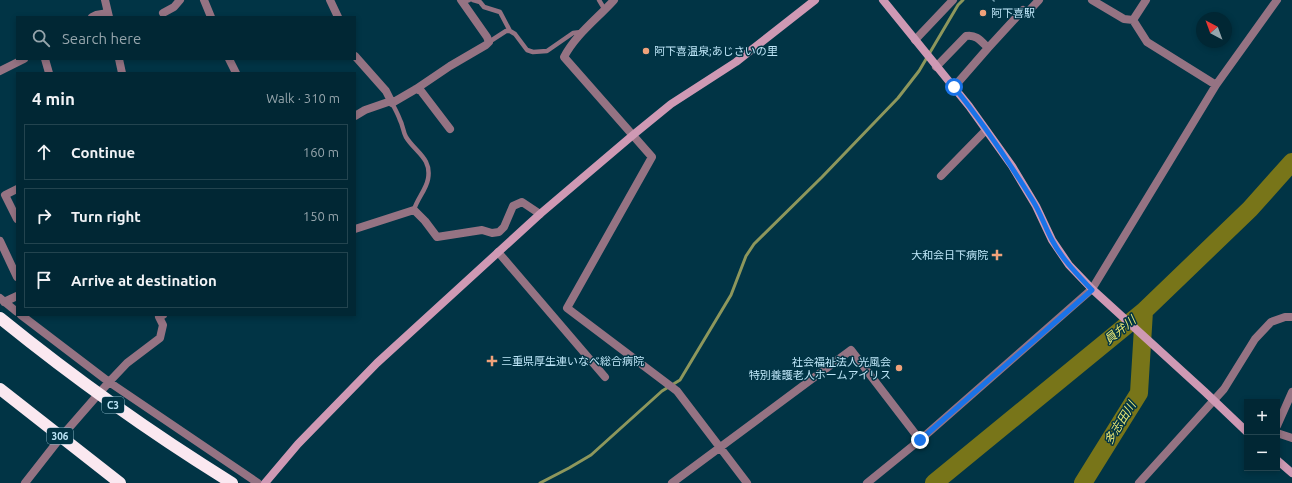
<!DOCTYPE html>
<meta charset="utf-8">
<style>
:root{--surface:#012734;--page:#0f3340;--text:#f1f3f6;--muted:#96a5ac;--line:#23444f}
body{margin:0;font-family:Ubuntu,"Noto Sans JP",sans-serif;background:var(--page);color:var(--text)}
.controls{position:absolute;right:12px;bottom:12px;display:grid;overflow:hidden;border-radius:0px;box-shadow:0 2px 6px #0003}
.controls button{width:36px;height:36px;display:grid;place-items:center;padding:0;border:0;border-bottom:1px solid var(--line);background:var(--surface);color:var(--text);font:20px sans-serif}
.compass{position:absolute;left:1196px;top:12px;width:36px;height:36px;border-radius:50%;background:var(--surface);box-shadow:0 2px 6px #0003;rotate:319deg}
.stop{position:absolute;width:12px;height:12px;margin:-9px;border:3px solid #1a73e8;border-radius:50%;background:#fff}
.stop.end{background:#1a73e8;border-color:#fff;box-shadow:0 1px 4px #0008}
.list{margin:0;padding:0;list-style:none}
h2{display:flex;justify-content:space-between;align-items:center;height:52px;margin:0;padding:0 16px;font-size:17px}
h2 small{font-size:13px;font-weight:400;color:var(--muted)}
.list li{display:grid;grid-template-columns:26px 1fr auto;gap:12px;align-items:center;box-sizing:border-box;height:56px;margin:0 8px 8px;padding:0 8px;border:1px solid var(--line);border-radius:0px}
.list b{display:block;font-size:15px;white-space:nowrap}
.list em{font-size:13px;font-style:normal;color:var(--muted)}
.icon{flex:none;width:22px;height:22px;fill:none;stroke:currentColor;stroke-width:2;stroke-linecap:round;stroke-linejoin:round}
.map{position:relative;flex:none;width:1292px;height:483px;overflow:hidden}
.search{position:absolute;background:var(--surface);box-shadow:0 2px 6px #0003;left:16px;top:16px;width:340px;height:44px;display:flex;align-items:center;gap:10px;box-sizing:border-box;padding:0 14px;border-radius:0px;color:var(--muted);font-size:15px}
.panel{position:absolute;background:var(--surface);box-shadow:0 2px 6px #0003;left:16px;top:72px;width:340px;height:244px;border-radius:0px}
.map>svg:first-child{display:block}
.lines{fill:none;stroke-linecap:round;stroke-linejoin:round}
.stream{stroke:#8d975c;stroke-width:3}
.river{stroke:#787519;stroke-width:18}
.lane{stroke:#957383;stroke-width:4.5}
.street{stroke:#957383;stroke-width:8}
.secondary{stroke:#cf99b4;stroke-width:8}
.highway{stroke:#fae8f0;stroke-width:12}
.rail{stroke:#75a1b2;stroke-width:3;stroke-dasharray:2 4;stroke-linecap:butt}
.route{stroke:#1a73e8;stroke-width:5}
.poi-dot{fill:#f0a27a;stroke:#013445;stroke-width:1.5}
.labels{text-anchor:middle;stroke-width:3;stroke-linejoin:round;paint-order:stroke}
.shield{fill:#013445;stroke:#85b1c2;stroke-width:1}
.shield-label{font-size:10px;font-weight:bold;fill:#bee6f8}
.poi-label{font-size:11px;fill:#bee6f8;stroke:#013445;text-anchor:start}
.water-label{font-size:12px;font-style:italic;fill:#eae874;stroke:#013445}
</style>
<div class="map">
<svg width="1292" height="483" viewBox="0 0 1292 483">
<rect width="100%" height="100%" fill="#013445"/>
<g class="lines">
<path class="stream" d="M 540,483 L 569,468 L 591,455 L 662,391 L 680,380 L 731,295 L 746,256 L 754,244 L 822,177 L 898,98 L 919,71 L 958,5 L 963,0"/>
<path class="river" d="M 934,483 L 1144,311 L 1250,209 L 1292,162
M 1083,483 L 1139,393 L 1144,311"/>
<path class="lane" d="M 473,0 L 480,2 L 484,7 L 500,12 L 510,31
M 599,0 L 605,10
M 463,2 L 469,0
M 489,42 L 506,31 L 510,31 L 515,34 L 527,50 L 533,52 L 547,51 L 573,33 L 581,32
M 392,103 C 395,109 398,114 400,120 C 403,125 403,132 406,137 C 415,152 432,158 428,179 C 426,190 417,199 414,210"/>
<path class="street" d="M 105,0 L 109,17
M 204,0 L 211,17
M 330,0 L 338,17
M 614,0 C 597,19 576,34 564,57 L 652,157 L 567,308 L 677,391 L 747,483
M 1092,0 L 1124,19 L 1133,20
M 163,13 L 174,7 L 180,0
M 92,17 L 96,15 L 108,13
M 1133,20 L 1147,42 L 1216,85
M 1133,20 L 1146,0
M 915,40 L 953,0
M 988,48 L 1023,10 L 1026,14 L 1039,0
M 355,56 L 386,91 L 392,103 L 416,89 L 450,66 L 486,45 L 489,42 L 487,37 L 461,0
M 45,59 L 49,73
M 119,59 L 122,73
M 229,59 L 236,73
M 936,67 L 966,36 C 976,34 981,41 988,48 L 954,87
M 0,71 L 24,59
M 416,89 L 421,91 L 450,129
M 355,116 L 365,110 L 391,101
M 941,176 L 986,130
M 17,189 L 5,195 L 17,219
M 355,229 L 414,210 L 425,221 L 437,237 L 482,230 L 492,233 L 499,232 L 504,227 L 513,206 L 522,202 L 540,214
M 0,241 L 17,277
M 498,252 L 605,377
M 0,298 L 17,312
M 4,302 L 17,296
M 21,315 L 109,382 L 258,483
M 1277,426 L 1292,392
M 1277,433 L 1292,438
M 25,483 L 61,437 L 109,382 L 127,363 L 160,338 L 163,325 L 159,317 L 163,315
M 672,483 L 851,350 L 920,440
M 867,483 L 920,440 L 1092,289 L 1216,85 L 1277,0
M 1139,483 L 1224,389 L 1255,339 L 1271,322 L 1285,317 L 1292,317"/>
<path class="secondary" d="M 883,0 L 969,106 L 1012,166 L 1036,206 L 1052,240 L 1069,265 L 1092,289 L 1205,392 L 1247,432
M 1277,460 L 1292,473
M 265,483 L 298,444 L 377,363 L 540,214 L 633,135 L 671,104 L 736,62 L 815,0"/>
<path class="highway" d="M 0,318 C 74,378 151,433 232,483
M 0,389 L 120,483"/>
<path class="rail" d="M 993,1 L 994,0"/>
</g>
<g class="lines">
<path class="route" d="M 920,440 L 1092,290 C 1077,274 1062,259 1052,240 C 1045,227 1041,214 1033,201 C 1009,162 983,123 954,87"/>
</g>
<g class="poi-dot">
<circle cx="983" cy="13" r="4"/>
<circle cx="646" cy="51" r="4"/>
<path d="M995 249h4v4h4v4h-4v4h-4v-4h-4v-4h4z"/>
<path d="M490 355h4v4h4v4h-4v4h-4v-4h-4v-4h4z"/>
<circle cx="899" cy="368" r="4"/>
</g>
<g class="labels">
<g class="shield">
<rect x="102" y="397" width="22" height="16" rx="3"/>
<rect x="47" y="428" width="26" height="16" rx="3"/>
</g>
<g class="shield-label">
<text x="113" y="409">C3</text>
<text x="60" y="440">306</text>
</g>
<g class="poi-label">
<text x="991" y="17">阿下喜駅</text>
<text x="654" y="55">阿下喜温泉;あじさいの里</text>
<text x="988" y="259" text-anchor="end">大和会日下病院</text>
<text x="501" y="365">三重県厚生連いなべ総合病院</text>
<text x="891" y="366" text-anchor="end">社会福祉法人光風会<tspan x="891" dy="13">特別養護老人ホームアイリス</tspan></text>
</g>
<g class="water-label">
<text transform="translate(1120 330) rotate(-39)" y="4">員弁川</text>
<text transform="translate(1120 423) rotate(-58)" y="4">多志田川</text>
</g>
</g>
</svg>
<div class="controls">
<button>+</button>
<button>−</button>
</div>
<svg class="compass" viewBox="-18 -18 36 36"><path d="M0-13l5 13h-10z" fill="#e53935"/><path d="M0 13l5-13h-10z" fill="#96a5ac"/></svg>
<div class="stop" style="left:954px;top:87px"></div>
<div class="stop end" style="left:920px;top:440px"></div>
<div class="search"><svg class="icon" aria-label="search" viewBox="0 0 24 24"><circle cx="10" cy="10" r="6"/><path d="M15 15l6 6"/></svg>Search here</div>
<section class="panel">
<h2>4 min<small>Walk · 310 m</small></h2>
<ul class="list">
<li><svg class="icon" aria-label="ahead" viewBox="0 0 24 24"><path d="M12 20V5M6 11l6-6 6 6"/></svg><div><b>Continue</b></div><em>160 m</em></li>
<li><svg class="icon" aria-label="right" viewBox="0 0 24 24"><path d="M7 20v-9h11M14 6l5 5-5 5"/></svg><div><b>Turn right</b></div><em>150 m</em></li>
<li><svg class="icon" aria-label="arrive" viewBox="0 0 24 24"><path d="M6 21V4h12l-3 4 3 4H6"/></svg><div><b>Arrive at destination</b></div></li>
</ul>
</section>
</div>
